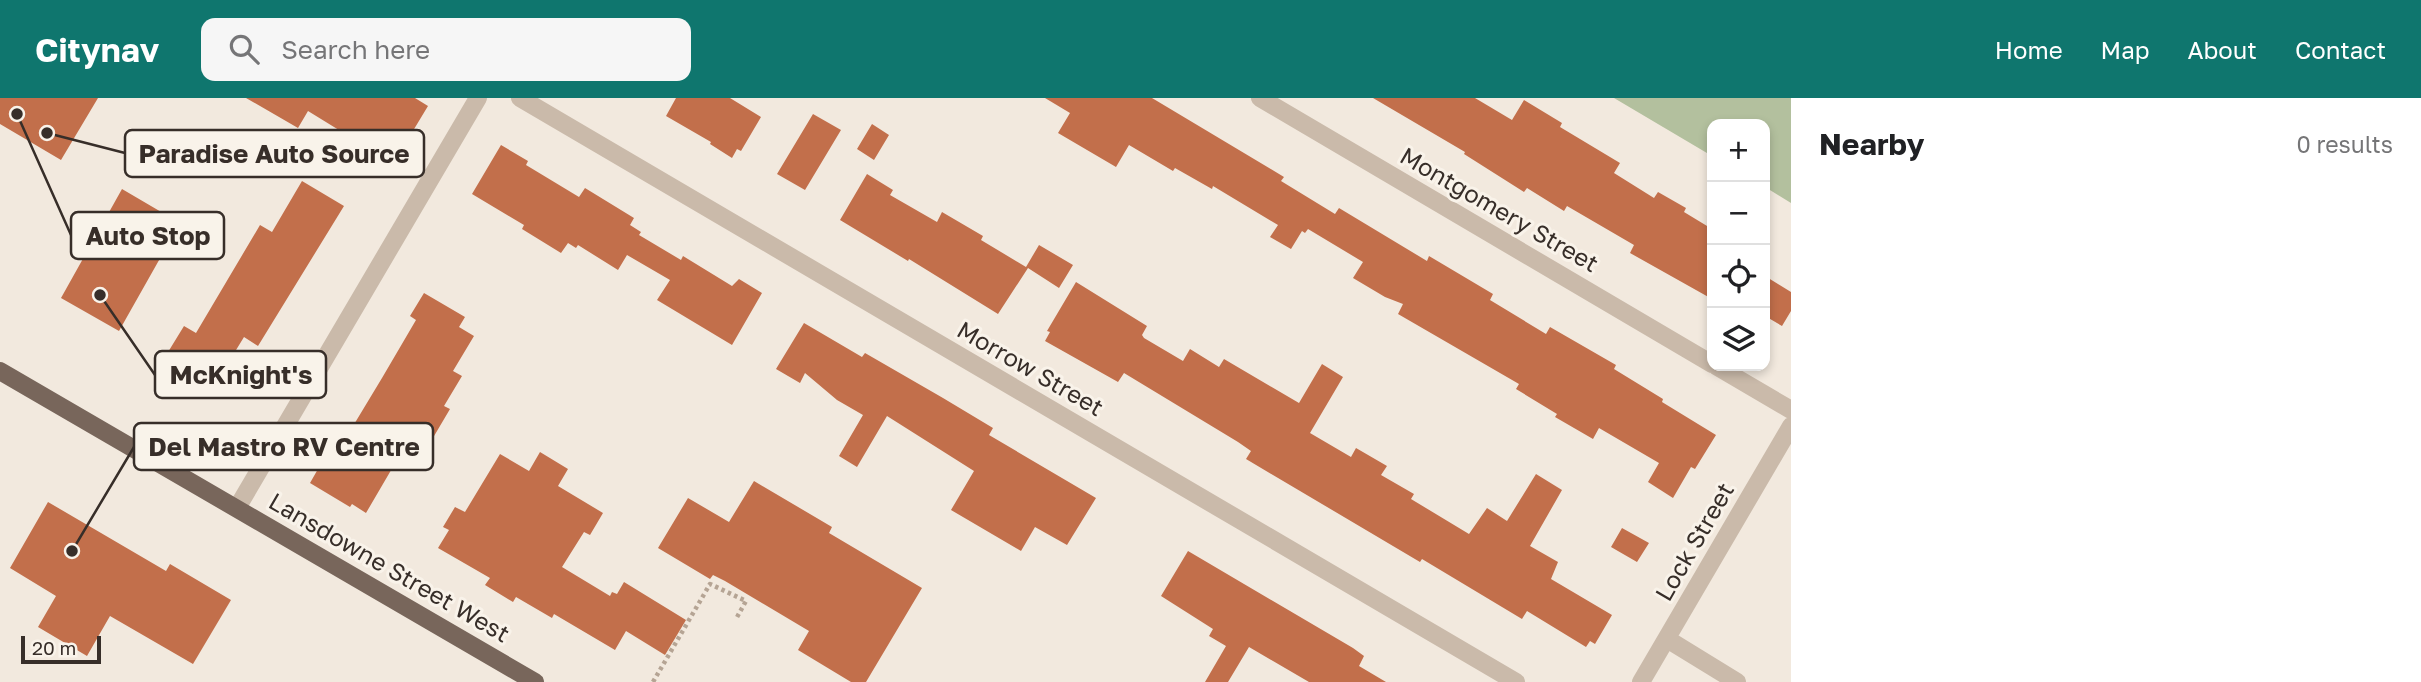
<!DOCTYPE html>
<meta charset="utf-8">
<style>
:root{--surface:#fff;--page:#f6f6f6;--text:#202124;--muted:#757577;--line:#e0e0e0;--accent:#0f766e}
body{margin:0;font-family:"Golos Text",sans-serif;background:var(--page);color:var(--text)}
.controls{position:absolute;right:21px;top:21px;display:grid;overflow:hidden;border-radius:14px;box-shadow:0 4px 10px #0003}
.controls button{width:63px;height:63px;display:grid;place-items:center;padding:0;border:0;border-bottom:2px solid var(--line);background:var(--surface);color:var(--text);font:35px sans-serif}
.scale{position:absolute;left:21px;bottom:18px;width:80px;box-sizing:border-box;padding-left:7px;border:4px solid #372e29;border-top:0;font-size:19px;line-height:24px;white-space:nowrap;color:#372e29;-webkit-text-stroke:5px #f9f3ea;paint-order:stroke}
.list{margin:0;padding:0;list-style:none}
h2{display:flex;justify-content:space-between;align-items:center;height:91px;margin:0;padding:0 28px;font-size:30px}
h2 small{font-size:23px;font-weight:400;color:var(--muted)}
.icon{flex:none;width:38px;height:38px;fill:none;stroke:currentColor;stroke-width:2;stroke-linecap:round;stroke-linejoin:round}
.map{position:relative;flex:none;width:1791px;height:584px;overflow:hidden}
header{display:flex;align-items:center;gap:42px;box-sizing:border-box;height:98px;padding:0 35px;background:var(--accent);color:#fff}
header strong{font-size:33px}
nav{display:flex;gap:38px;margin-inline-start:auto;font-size:24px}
.search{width:490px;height:63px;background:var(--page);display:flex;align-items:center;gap:18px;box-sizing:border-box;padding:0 24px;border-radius:14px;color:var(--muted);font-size:26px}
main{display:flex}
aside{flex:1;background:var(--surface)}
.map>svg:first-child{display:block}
.green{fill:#b3c09e}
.building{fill:#c26f4b}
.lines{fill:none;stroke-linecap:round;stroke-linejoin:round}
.path{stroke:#b5a494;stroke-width:4.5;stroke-dasharray:3.5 3.5;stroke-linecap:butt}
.minor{stroke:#cabaaa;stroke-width:18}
.major{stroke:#78665b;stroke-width:18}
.labels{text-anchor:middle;stroke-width:6;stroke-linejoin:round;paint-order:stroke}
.street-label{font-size:24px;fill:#372e29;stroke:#f9f3ea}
.leader{fill:none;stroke:#372e29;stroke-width:2.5}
.callout-dot{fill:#372e29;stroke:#f9f3ea;stroke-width:2.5}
.callout{fill:#f9f3ea;stroke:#372e29;stroke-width:2.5}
.callout-label{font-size:26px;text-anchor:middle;font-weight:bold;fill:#372e29}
</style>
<header>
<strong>Citynav</strong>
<div class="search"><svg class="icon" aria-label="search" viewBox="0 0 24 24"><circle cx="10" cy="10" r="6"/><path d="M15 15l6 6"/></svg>Search here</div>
<nav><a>Home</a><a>Map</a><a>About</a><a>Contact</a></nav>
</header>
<main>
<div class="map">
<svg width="1791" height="584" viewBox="0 0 1791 584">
<rect width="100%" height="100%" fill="#f2e9de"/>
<path class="green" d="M 1614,0 L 1791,0 L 1791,105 L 1765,89 L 1765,26 L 1712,26 L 1712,58 Z"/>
<path class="building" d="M 0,0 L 98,0 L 61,62 L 0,26 Z
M 246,0 L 415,0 L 428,8 L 402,51 L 395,46 L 377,76 L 351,61 L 360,45 L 308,13 L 298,30 Z
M 676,0 L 730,0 L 761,19 L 741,53 L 737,51 L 732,60 L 710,46 L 711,44 L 666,18 Z
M 1045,0 L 1152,0 L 1284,79 L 1281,83 L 1335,116 L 1339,110 L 1427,163 L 1429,158 L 1493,196 L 1490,202 L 1546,236 L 1550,229 L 1616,267 L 1614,271 L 1663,301 L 1662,304 L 1716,337 L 1695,371 L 1691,369 L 1673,400 L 1648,384 L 1659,365 L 1599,330 L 1593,341 L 1555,319 L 1557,316 L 1516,291 L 1519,286 L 1398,216 L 1403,206 L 1385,199 L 1353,180 L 1363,164 L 1308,131 L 1305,135 L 1302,133 L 1291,151 L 1270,139 L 1278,127 L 1213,88 L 1212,91 L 1175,70 L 1173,73 L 1129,47 L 1116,69 L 1058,35 L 1070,15 Z
M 1373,0 L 1475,0 L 1512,22 L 1524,2 L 1562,25 L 1560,29 L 1620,65 L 1614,75 L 1654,100 L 1658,94 L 1686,110 L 1684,114 L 1712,131 L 1712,201 L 1630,155 L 1634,147 L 1567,108 L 1564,113 L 1527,90 L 1524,94 L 1464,56 L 1465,54 Z
M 813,16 L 841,32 L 805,92 L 777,76 Z
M 872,26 L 889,37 L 874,62 L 857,51 Z
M 501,47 L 528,63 L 526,67 L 579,99 L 585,90 L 634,120 L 630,127 L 641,134 L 639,137 L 681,162 L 683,158 L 732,188 L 739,181 L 762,195 L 732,247 L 657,202 L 670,182 L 627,157 L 618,172 L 578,147 L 576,150 L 568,145 L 561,155 L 522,131 L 524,127 L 472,96 Z
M 867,76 L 893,92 L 890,97 L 937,124 L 942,114 L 983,138 L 981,142 L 1026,169 L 1039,147 L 1073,167 L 1059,190 L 1028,170 L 998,216 L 909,161 L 908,163 L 840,122 Z
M 302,83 L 344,108 L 258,248 L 244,239 L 214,288 L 165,259 L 184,228 L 196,235 L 260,127 L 272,134 Z
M 122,91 L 180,125 L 119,233 L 61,200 Z
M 1765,178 L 1791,194 L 1791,213 L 1782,228 L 1765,218 Z
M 1076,184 L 1147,228 L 1142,237 L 1144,240 L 1183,263 L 1190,251 L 1219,269 L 1224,261 L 1299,305 L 1322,266 L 1343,279 L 1310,335 L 1351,359 L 1356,350 L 1387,368 L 1381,377 L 1414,396 L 1411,401 L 1469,436 L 1487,410 L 1507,423 L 1536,376 L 1562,392 L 1530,448 L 1558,464 L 1551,481 L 1612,517 L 1595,546 L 1590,543 L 1586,549 L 1527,513 L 1522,521 L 1422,461 L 1420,464 L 1246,361 L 1251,353 L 1238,344 L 1124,275 L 1118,284 L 1045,243 L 1050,234 L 1047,233 Z
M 424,195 L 465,219 L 459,229 L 474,238 L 453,273 L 462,278 L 444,308 L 450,311 L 414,372 L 397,362 L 366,415 L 352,406 L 350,409 L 310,385 L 342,329 L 350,333 L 382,280 L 416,222 L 410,218 Z
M 804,225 L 862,259 L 865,255 L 943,300 L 993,330 L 989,337 L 1096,400 L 1067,447 L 1035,429 L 1021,453 L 951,412 L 974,373 L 887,318 L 857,369 L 839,358 L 863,317 L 837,302 L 805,275 L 800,285 L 776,271 Z
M 540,354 L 568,371 L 558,388 L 603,415 L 590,437 L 584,434 L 562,469 L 610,498 L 612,494 L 617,496 L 624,484 L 686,522 L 665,557 L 626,533 L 615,552 L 554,516 L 552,520 L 516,499 L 513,504 L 485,487 L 490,480 L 438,450 L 449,432 L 443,429 L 455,409 L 465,414 L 500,356 L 529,373 Z
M 754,383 L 832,429 L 829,435 L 922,490 L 866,584 L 851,584 L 798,552 L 809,533 L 725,483 L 713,477 L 710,481 L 658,450 L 688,400 L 729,424 Z
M 48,404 L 166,473 L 170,466 L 231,502 L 193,566 L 110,518 L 87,558 L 38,529 L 56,498 L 10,470 Z
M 1622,430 L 1649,445 L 1637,464 L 1611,449 Z
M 1188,453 L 1353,550 L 1364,558 L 1359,568 L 1386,584 L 1309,584 L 1249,549 L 1228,584 L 1205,584 L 1226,548 L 1209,538 L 1213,531 L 1161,498 Z"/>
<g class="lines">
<path class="path" d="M 653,584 L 710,486 L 746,503 L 736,521"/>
<path class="minor" d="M 520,0 L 1516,584
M 1260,0 L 1712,266
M 1716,268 L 1791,312
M 237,410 L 478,0
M 1667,541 L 1737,584
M 1641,584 L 1791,328"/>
<path class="major" d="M 0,273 L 535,584"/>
</g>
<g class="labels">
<g class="street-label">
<text transform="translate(1499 112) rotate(30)" y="8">Montgomery Street</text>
<text transform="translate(1030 271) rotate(30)" y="8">Morrow Street</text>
<text transform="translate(1695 444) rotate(-60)" y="8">Lock Street</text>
<text transform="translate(389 470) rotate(30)" y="8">Lansdowne Street West</text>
</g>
</g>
<path class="leader" d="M47 35L125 55M17 16L71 137M100 197L155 277M72 453L134 349"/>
<g class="callout-dot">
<circle cx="47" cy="35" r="7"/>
<circle cx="17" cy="16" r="7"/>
<circle cx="100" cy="197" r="7"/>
<circle cx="72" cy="453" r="7"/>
</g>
<g class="callout">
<rect x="125" y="32" width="299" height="47" rx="7"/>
<rect x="71" y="114" width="153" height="47" rx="7"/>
<rect x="155" y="253" width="171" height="47" rx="7"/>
<rect x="134" y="325" width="299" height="47" rx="7"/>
</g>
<g class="callout-label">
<text x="274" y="65">Paradise Auto Source</text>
<text x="148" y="147">Auto Stop</text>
<text x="241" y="286">McKnight's</text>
<text x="284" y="358">Del Mastro RV Centre</text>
</g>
</svg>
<div class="controls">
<button>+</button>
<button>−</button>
<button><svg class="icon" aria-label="locate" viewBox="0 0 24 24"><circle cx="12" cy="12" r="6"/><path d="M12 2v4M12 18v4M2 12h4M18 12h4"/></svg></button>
<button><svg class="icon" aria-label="layers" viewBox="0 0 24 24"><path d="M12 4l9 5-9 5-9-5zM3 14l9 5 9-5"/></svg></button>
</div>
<div class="scale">20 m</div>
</div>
<aside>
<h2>Nearby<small>0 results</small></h2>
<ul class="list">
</ul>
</aside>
</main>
